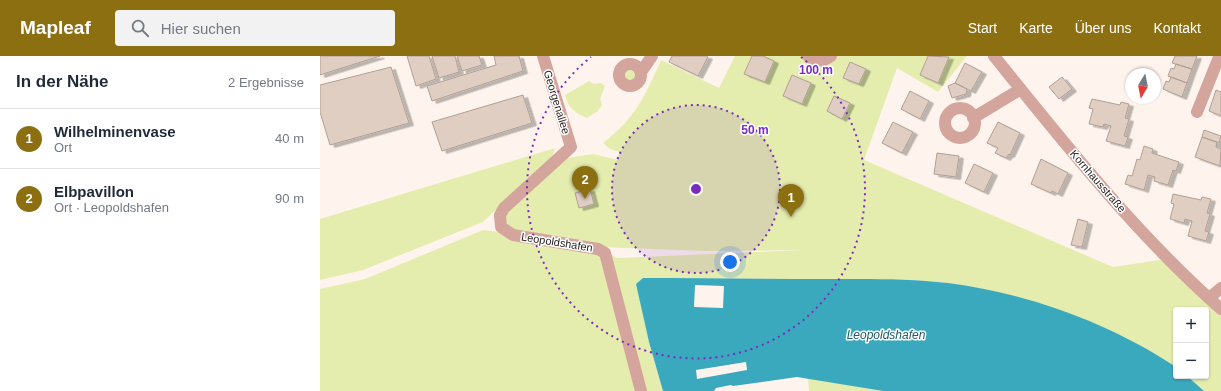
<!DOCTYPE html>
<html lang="de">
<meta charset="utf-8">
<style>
:root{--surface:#fff;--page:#f2f2f3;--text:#1f2937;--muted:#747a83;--line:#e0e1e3;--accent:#8c6f11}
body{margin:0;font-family:Helvetica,sans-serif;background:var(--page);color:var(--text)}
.controls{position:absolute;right:12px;bottom:12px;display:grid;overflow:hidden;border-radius:4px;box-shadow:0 1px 3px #0004}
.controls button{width:36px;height:36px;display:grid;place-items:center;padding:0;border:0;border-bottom:1px solid var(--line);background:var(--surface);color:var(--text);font:20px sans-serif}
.compass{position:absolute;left:805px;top:12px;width:36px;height:36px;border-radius:50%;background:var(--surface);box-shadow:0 1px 3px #0004;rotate:190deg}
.you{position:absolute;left:410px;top:206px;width:14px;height:14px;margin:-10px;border:3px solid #fff;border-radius:50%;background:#1a73e8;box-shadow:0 0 0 6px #1a73e833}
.badge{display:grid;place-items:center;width:26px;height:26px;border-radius:50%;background:var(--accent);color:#fff;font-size:13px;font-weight:700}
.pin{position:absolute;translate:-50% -33px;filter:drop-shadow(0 1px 2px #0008)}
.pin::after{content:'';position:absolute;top:21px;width:14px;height:12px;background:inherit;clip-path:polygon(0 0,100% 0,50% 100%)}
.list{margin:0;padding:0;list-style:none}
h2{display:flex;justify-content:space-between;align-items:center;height:52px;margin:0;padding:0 16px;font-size:17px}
h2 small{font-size:13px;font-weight:400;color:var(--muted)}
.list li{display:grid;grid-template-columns:26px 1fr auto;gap:12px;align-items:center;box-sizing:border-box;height:60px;padding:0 16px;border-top:1px solid var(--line)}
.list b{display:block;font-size:15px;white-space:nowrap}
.list p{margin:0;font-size:13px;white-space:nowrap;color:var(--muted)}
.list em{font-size:13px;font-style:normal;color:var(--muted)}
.icon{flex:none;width:22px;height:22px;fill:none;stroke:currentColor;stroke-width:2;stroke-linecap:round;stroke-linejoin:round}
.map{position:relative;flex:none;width:901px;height:335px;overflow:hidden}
header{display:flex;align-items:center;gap:24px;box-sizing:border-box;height:56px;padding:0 20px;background:var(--accent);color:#fff}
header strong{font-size:19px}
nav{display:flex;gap:22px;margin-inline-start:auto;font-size:14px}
.search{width:280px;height:36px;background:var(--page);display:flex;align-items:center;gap:10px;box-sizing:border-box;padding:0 14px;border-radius:4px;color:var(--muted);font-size:15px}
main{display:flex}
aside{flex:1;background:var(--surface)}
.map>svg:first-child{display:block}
.green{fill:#e4edae;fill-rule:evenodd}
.water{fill:#3ba9bd}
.pier{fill:#fff4ed}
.building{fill:#e1cec3;stroke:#b19f95;filter:url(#shadow)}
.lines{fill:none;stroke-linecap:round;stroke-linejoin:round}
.minor{stroke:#d4a59d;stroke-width:12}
.ring{fill:none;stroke:#7b2cbf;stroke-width:2;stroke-dasharray:2 4}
.labels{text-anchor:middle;stroke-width:3;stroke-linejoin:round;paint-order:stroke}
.street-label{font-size:11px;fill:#221c18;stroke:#fff}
.water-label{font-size:12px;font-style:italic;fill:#205b66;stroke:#fff}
.centre{fill:#7b2cbf;stroke:#fff;stroke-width:2}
.ring-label{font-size:12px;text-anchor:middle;font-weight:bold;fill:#7b2cbf;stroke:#fff;stroke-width:3;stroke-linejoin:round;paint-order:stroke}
</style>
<header>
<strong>Mapleaf</strong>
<div class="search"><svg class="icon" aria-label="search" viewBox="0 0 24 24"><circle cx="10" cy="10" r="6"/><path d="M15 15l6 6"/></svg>Hier suchen</div>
<nav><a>Start</a><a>Karte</a><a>Über uns</a><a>Kontakt</a></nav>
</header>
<main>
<aside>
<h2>In der Nähe<small>2 Ergebnisse</small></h2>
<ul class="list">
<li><span class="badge">1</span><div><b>Wilhelminenvase</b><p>Ort</p></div><em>40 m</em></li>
<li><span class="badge">2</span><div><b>Elbpavillon</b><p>Ort · Leopoldshafen</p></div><em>90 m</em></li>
</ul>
</aside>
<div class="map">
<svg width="901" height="335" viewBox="0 0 901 335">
<defs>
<filter id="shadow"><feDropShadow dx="4.5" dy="2.5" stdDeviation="0" flood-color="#0004"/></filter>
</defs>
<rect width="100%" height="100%" fill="#fff4ed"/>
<path class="green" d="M 415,0 L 647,0 L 618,36 L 577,12 L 544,104 L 793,211 L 853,202 L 901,245 L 901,335 L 884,335 L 867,320 L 886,320 L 886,254 L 856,254 L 856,311 C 790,267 707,238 628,227 C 587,222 546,223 504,223 C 444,223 383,222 323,222 L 317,229 L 329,286 L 343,335 L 0,335 L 0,233 L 45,223 L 163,174 L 197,178 L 188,170 L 185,163 L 187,155 L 247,102 L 273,98 L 298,104 L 299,96 L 290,93 L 283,87 C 316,61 324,42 341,4 L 399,32 ZM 279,191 L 385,195 L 486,194 L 297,202 Z
M 309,12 L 319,18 L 317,22 L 309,25 L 303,21 L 301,17 L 304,14 Z
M 269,25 L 274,28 L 281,27 L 285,30 L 280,43 L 282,49 L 278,55 L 267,62 C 255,57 248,52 245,39 Z
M 235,92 L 232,101 L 163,166 L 43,214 L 0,224 L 0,163 Z
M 488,322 L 563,335 L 489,335 Z"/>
<path class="water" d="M 323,222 C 383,222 444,223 504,223 C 546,223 587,222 628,227 C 707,237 790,267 856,311 L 856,320 L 867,320 L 884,335 L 563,335 L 477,321 L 413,330 L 411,329 L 396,332 L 394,335 L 343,335 L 329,286 L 316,228 Z"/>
<path class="pier" d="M 375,229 L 404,230 L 403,252 L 374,251 Z
M 426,306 L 427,314 L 377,323 L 376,314 Z"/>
<path class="building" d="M 0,0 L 60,0 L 0,19 Z
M 87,0 L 109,0 L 116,23 L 96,30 Z
M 112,0 L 135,0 L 139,16 L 119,22 Z
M 137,0 L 159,0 L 162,9 L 142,15 Z
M 174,0 L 199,0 L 203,15 L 112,45 L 107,30 L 176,9 Z
M 352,0 L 386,0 L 388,1 L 378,20 L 349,6 Z
M 432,0 L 443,0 L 454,5 L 445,26 L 424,18 Z
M 608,0 L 629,1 L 618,27 L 600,19 Z
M 855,0 L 877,0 L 872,13 L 852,7 Z
M 530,6 L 546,13 L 539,28 L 523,22 Z
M 645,7 L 662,16 L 651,35 L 635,27 Z
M 856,8 L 872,13 L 867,27 L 848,20 L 851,12 L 854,13 Z
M 71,11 L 89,67 L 10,89 L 0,56 L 0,29 Z
M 472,19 L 491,27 L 482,48 L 463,40 Z
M 742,21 L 752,33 L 739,43 L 729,31 Z
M 851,21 L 867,27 L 862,41 L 843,33 L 846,25 L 849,26 Z
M 635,27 L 647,33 L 646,38 L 632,42 L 628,30 Z
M 896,34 L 901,36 L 901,60 L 889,55 Z
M 590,35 L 609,45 L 600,63 L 581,53 Z
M 203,39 L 212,67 L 122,95 L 112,66 Z
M 514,40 L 530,47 L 522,63 L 507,55 Z
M 772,43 L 800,49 L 801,46 L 809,48 L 805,62 L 809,63 L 804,80 L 808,81 L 805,90 L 786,85 L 791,70 L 784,68 L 783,71 L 769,68 L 773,53 L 769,52 Z
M 573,66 L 593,76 L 582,97 L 562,87 Z
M 678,66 L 700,77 L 690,99 L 689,98 L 686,102 L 675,97 L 678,92 L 667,87 Z
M 884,74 L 901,80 L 899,87 L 882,81 Z
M 882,81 L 897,86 L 896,91 L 901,93 L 900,110 L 875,101 Z
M 824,90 L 833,93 L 832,97 L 859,106 L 856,115 L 853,114 L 848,129 L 834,125 L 835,121 L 828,119 L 824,134 L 805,128 L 808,119 L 812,120 L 817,103 L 820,104 Z
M 617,97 L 639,100 L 636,121 L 614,118 Z
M 721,103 L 748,117 L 738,138 L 732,135 L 731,137 L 711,128 Z
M 654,108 L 673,117 L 664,136 L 645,127 Z
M 270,133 L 274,148 L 259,152 L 255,137 Z
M 853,138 L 881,144 L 882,141 L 891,143 L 887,157 L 890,158 L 885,175 L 889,176 L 886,185 L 868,180 L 872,165 L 865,163 L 864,167 L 850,163 L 854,148 L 851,147 Z
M 758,163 L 768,166 L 762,191 L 751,189 Z"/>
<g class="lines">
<path class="minor" d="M 223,0 L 251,91 L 184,152 L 180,159 L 181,171 L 193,179 L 278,193 L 285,197 L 321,335
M 488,0 C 495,7 503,6 511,0
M 674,0 C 745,88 816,178 901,253
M299 19a11 11 0 1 1 22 0a11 11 0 1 1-22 0Z
M 321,16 L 332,0
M625 67a15 15 0 1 1 30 0a15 15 0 1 1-30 0Z
M 877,56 L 899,1
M 653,62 L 701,33
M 889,242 L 901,232"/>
</g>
<circle cx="376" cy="133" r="84" fill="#7b2cbf" fill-opacity=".12"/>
<g class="ring">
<circle cx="376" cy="133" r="84"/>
<path d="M481 1A169 169 0 1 1 271 1"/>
</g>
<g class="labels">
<g class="street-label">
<text transform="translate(237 46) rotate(73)" y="4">Georgenallee</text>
<text transform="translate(778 125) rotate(49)" y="4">Kornhausstraße</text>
<text transform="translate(237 186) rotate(9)" y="4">Leopoldshafen</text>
</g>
<g class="water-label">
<text x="566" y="283">Leopoldshafen</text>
</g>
</g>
<circle cx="376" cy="133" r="6" class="centre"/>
<g class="ring-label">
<text x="496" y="18">100 m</text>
<text x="435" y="78">50 m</text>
</g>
</svg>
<div class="controls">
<button>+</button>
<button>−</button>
</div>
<svg class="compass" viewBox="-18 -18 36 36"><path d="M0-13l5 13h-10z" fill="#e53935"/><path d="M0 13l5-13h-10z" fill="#747a83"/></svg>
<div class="you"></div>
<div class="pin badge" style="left:471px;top:161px">1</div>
<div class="pin badge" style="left:265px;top:143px">2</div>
</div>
</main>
